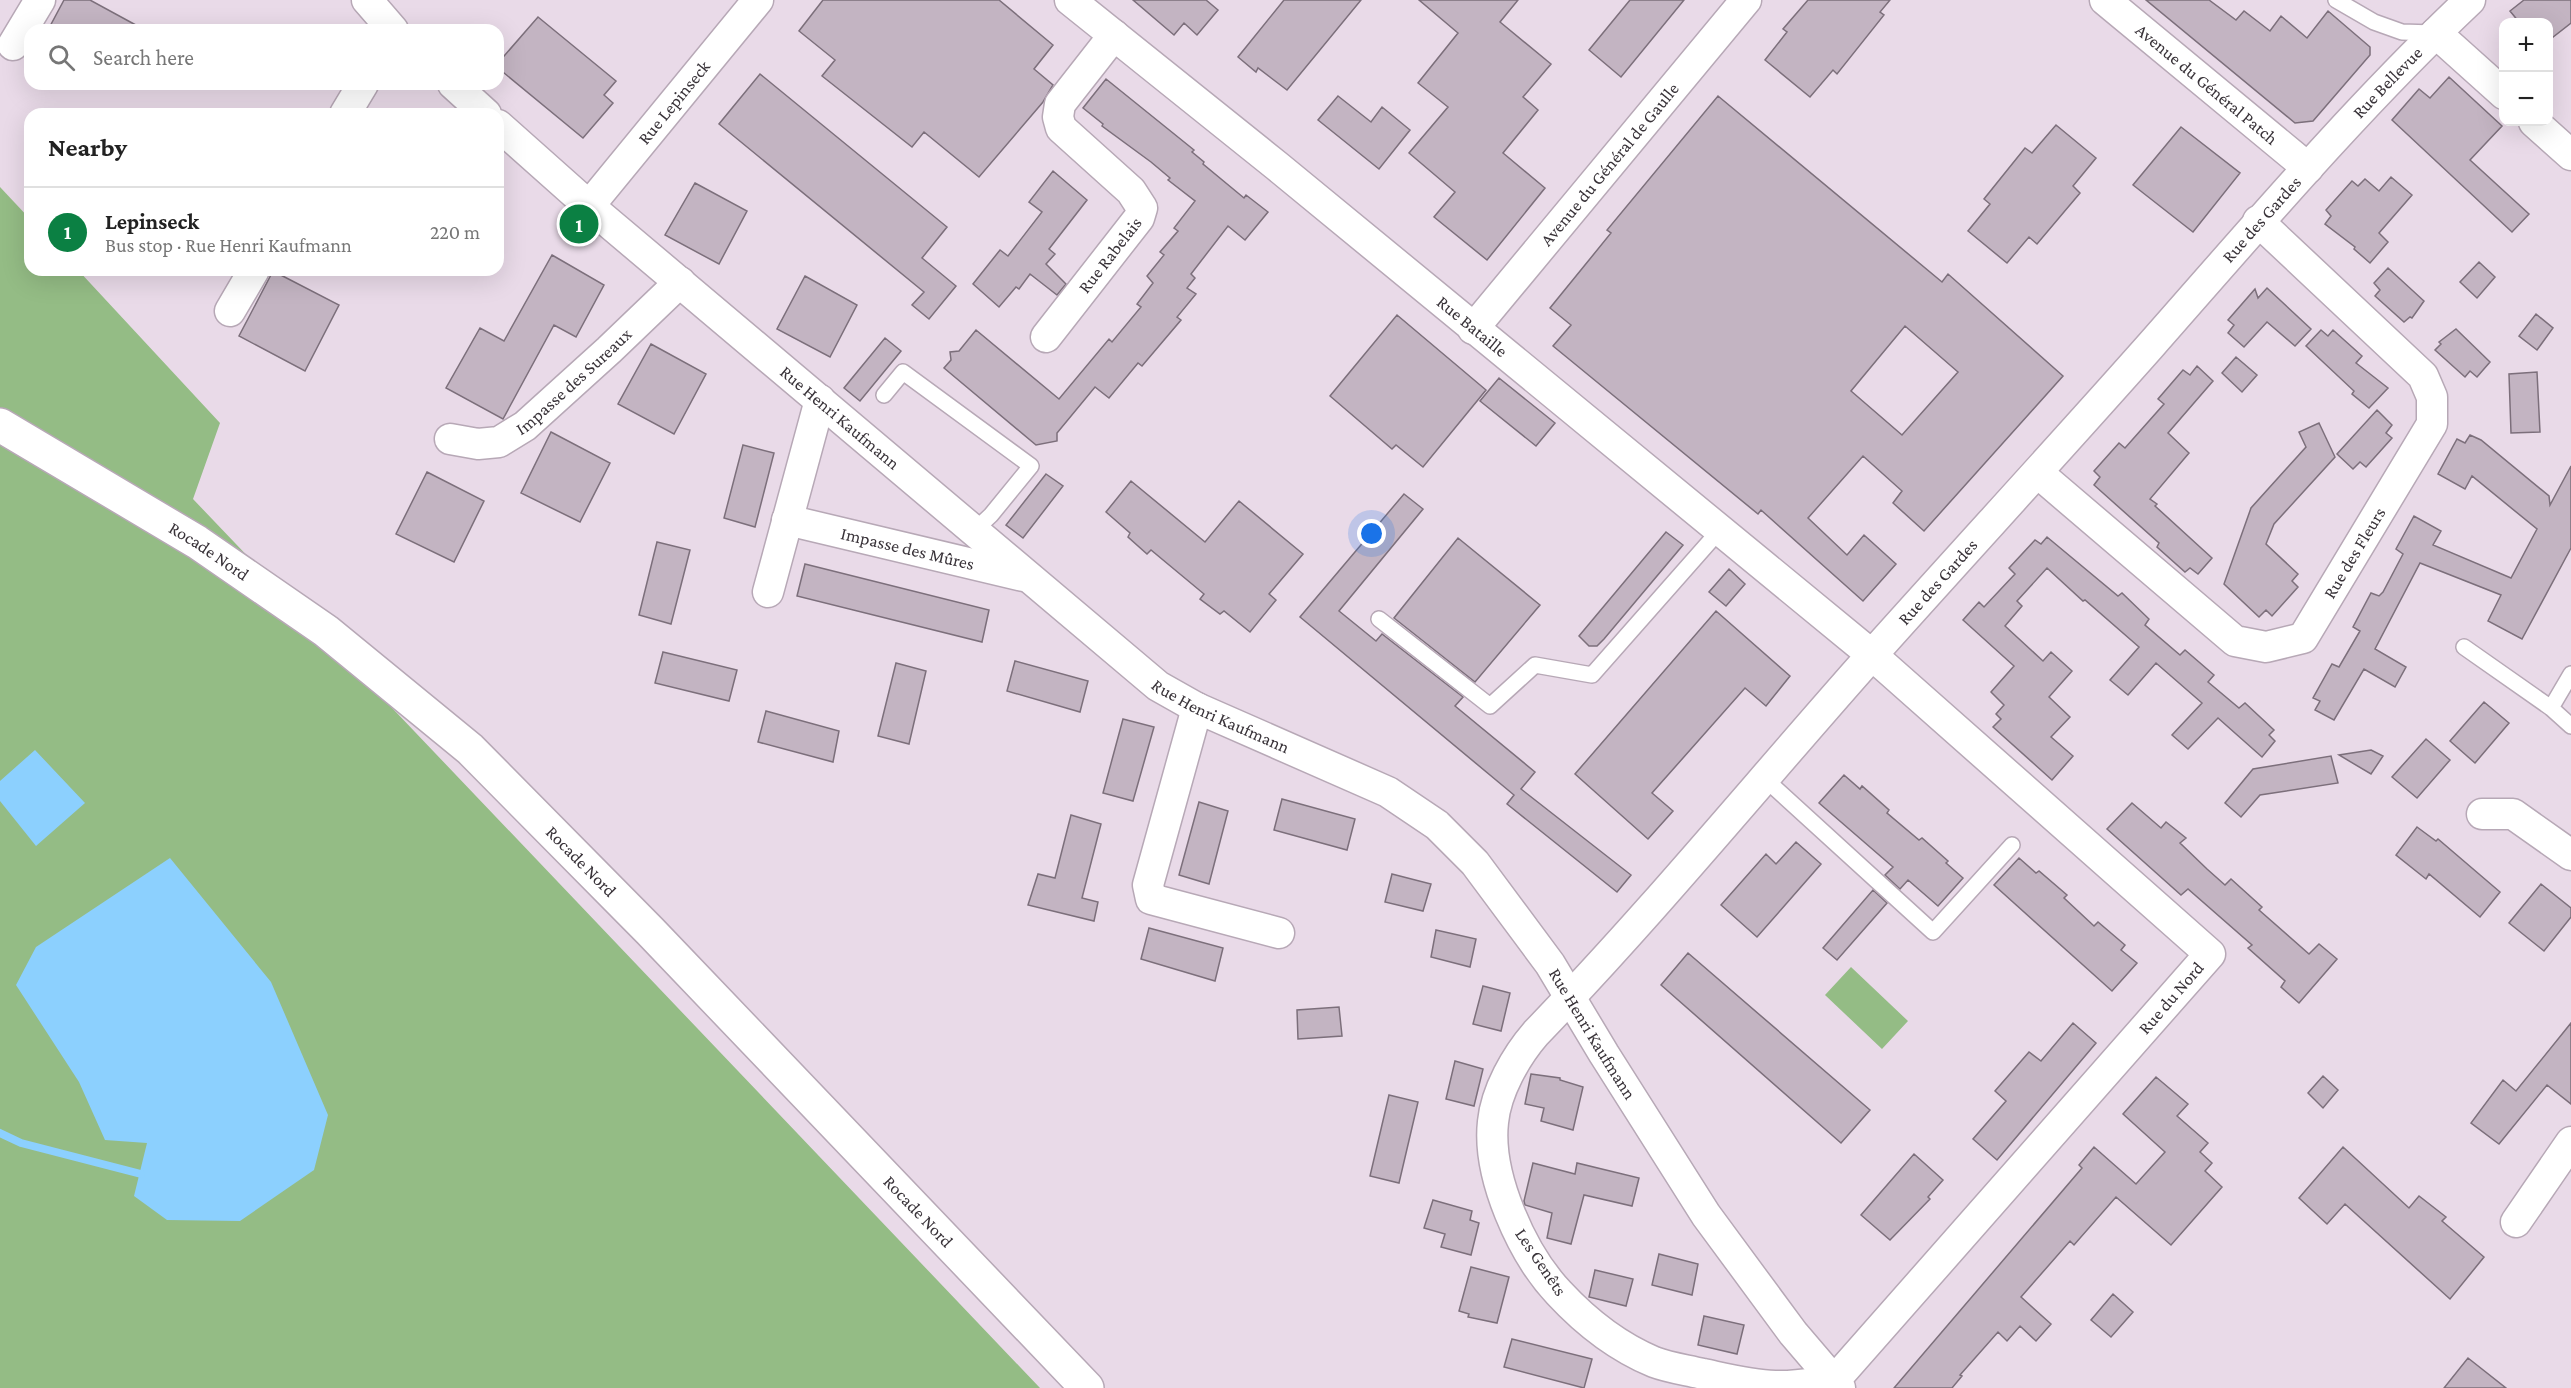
<!DOCTYPE html>
<meta charset="utf-8">
<style>
:root{--surface:#fff;--page:#f6f6f6;--text:#222;--muted:#767676;--line:#e0e0e0;--accent:#0b8043}
body{margin:0;font-family:"Crimson Pro",serif;background:var(--page);color:var(--text)}
.controls{position:absolute;right:18px;top:18px;display:grid;overflow:hidden;border-radius:12px;box-shadow:0 6px 24px #0002}
.controls button{width:54px;height:54px;display:grid;place-items:center;padding:0;border:0;border-bottom:2px solid var(--line);background:var(--surface);color:var(--text);font:30px sans-serif}
.you{position:absolute;left:1372px;top:534px;width:21px;height:21px;margin:-15px;border:4px solid #fff;border-radius:50%;background:#1a73e8;box-shadow:0 0 0 9px #1a73e833}
.badge{display:grid;place-items:center;width:39px;height:39px;border-radius:50%;background:var(--accent);color:#fff;font-size:20px;font-weight:700}
.pin{position:absolute;translate:-50% -50%;border:3px solid #fff;box-shadow:0 2px 6px #0006}
.list{margin:0;padding:0;list-style:none}
h2{display:flex;justify-content:space-between;align-items:center;height:78px;margin:0;padding:0 24px;font-size:26px}
h2 small{font-size:20px;font-weight:400;color:var(--muted)}
.list li{display:grid;grid-template-columns:39px 1fr auto;gap:18px;align-items:center;box-sizing:border-box;height:90px;padding:0 24px;border-top:2px solid var(--line)}
.list b{display:block;font-size:22px;white-space:nowrap}
.list p{margin:0;font-size:20px;white-space:nowrap;color:var(--muted)}
.list em{font-size:20px;font-style:normal;color:var(--muted)}
.icon{flex:none;width:33px;height:33px;fill:none;stroke:currentColor;stroke-width:2;stroke-linecap:round;stroke-linejoin:round}
.map{position:relative;flex:none;width:2571px;height:1388px;overflow:hidden}
.search{position:absolute;background:var(--surface);box-shadow:0 6px 24px #0002;left:24px;top:24px;width:480px;height:66px;display:flex;align-items:center;gap:15px;box-sizing:border-box;padding:0 21px;border-radius:18px;color:var(--muted);font-size:22px}
.panel{position:absolute;background:var(--surface);box-shadow:0 6px 24px #0002;left:24px;top:108px;width:480px;height:168px;border-radius:18px}
.map>svg:first-child{display:block}
.green{fill:#94bc85}
.water{fill:#8cd0fe}
.lines{fill:none;stroke-linecap:round;stroke-linejoin:round}
.stream{stroke:#8cd0fe;stroke-width:8}
.building{fill:#c3b4c2;stroke:#7c6f7b;stroke-width:1.5;fill-rule:evenodd}
.lane-casing{stroke:#b7a8b6;stroke-width:18}
.street-casing{stroke:#b7a8b6;stroke-width:33}
.secondary-casing{stroke:#b7a8b6;stroke-width:36}
.lane{stroke:#fff;stroke-width:15}
.street{stroke:#fff;stroke-width:30}
.secondary{stroke:#fff;stroke-width:33}
.labels{text-anchor:middle;stroke-width:5;stroke-linejoin:round;paint-order:stroke}
.street-label{font-size:18px;fill:#393339;stroke:#fff}
</style>
<div class="map">
<svg width="2571" height="1388" viewBox="0 0 2571 1388">
<rect width="100%" height="100%" fill="#e9dae8"/>
<path class="green" d="M 0,187 L 30,219 L 30,270 L 78,270 L 220,423 L 193,499 L 1040,1388 L 0,1388 Z
M 1851,967 L 1908,1021 L 1882,1049 L 1825,995 Z"/>
<path class="water" d="M 35,750 L 85,803 L 36,846 L 0,801 L 0,781 Z
M 170,858 L 271,982 L 328,1115 L 314,1170 L 240,1221 L 167,1220 L 134,1196 L 147,1143 L 105,1140 L 79,1082 L 16,985 L 36,947 Z"/>
<g class="lines">
<path class="stream" d="M 0,1133 L 21,1143 L 141,1174"/>
</g>
<path class="building" d="M 64,0 L 90,0 L 145,30 L 48,30 Z
M 823,0 L 999,0 L 1053,45 L 1034,69 L 1053,85 L 1043,102 L 979,177 L 924,132 L 912,147 L 822,76 L 835,60 L 799,31 Z
M 1133,0 L 1206,0 L 1218,10 L 1197,35 L 1184,23 L 1174,35 Z
M 1284,0 L 1361,0 L 1287,90 L 1258,68 L 1256,72 L 1238,57 Z
M 1419,0 L 1518,0 L 1500,22 L 1551,64 L 1523,97 L 1538,110 L 1503,153 L 1545,188 L 1487,260 L 1434,217 L 1455,192 L 1409,153 L 1448,107 L 1418,83 L 1458,33 Z
M 1630,0 L 1684,0 L 1621,77 L 1589,50 Z
M 1808,0 L 1890,0 L 1880,12 L 1884,15 L 1837,74 L 1833,70 L 1810,97 L 1765,60 L 1787,32 L 1783,29 Z
M 2146,0 L 2209,0 L 2236,20 L 2244,11 L 2270,31 L 2281,16 L 2307,38 L 2328,11 L 2370,47 L 2370,55 L 2313,121 L 2295,123 Z
M 2524,0 L 2571,0 L 2571,23 L 2548,41 L 2548,22 L 2519,22 L 2510,11 Z
M 538,17 L 616,81 L 604,95 L 613,103 L 583,138 L 498,68 L 498,63 Z
M 760,74 L 947,227 L 922,258 L 956,286 L 929,319 L 912,305 L 924,292 L 719,124 Z
M 2449,77 L 2502,126 L 2470,160 L 2529,214 L 2512,232 L 2392,120 L 2419,89 L 2430,98 Z
M 1106,79 L 1194,150 L 1192,152 L 1204,162 L 1203,164 L 1244,198 L 1246,195 L 1268,212 L 1245,240 L 1228,226 L 1191,274 L 1195,278 L 1187,288 L 1196,294 L 1177,317 L 1181,320 L 1142,366 L 1138,363 L 1109,398 L 1095,387 L 1057,433 L 1057,441 L 1036,445 L 944,368 L 951,360 L 950,352 L 959,351 L 976,330 L 1059,399 L 1109,339 L 1112,342 L 1141,307 L 1137,304 L 1153,283 L 1147,276 L 1164,255 L 1160,252 L 1178,231 L 1174,228 L 1195,201 L 1168,180 L 1170,178 L 1151,162 L 1102,126 L 1103,124 L 1083,108 Z
M 1338,96 L 1371,122 L 1382,107 L 1410,130 L 1379,169 L 1318,120 Z
M 1718,96 L 1942,282 L 1948,274 L 2063,376 L 1924,531 L 1893,503 L 1902,491 L 1863,456 L 1808,518 L 1847,555 L 1864,535 L 1896,564 L 1863,601 L 1761,510 L 1758,514 L 1553,346 L 1571,325 L 1550,308 L 1611,233 L 1607,230 ZM 1905,326 L 1958,372 L 1902,435 L 1851,391 Z
M 2056,125 L 2096,158 L 2073,186 L 2080,193 L 2037,244 L 2029,237 L 2007,263 L 1968,231 L 1990,204 L 1984,199 L 2025,148 L 2032,153 Z
M 2181,127 L 2240,173 L 2193,232 L 2133,185 Z
M 1053,171 L 1087,200 L 1049,249 L 1055,254 L 1046,264 L 1066,284 L 1057,295 L 1030,274 L 1019,289 L 1016,287 L 999,307 L 973,284 L 1000,250 L 1008,256 L 1042,212 L 1029,202 Z
M 2391,177 L 2412,195 L 2379,233 L 2388,242 L 2370,263 L 2354,249 L 2355,247 L 2325,224 L 2331,216 L 2326,210 L 2352,181 L 2358,186 L 2365,179 L 2379,191 Z
M 695,183 L 747,211 L 719,264 L 665,235 Z
M 552,255 L 604,285 L 576,337 L 554,325 L 503,419 L 446,388 L 480,328 L 504,341 Z
M 2479,262 L 2495,277 L 2477,298 L 2460,282 Z
M 2388,268 L 2424,301 L 2412,318 L 2410,317 L 2404,322 L 2375,296 L 2380,290 L 2374,283 Z
M 273,271 L 339,305 L 305,371 L 239,336 Z
M 805,276 L 857,305 L 830,357 L 777,329 Z
M 2267,288 L 2311,329 L 2295,346 L 2267,322 L 2244,347 L 2228,333 L 2234,325 L 2228,320 L 2255,289 L 2258,298 Z
M 2536,314 L 2553,328 L 2537,350 L 2519,336 Z
M 1397,315 L 1486,390 L 1423,467 L 1396,445 L 1392,449 L 1330,396 Z
M 2456,329 L 2490,362 L 2477,377 L 2470,371 L 2465,377 L 2435,350 L 2441,344 L 2439,342 Z
M 2321,330 L 2328,336 L 2333,330 L 2362,356 L 2356,363 L 2388,388 L 2369,408 L 2352,394 L 2354,391 L 2306,346 Z
M 885,338 L 901,351 L 860,401 L 844,388 Z
M 651,344 L 706,374 L 674,434 L 618,404 Z
M 2236,357 L 2257,375 L 2242,392 L 2222,373 Z
M 2197,366 L 2213,381 L 2168,433 L 2189,453 L 2150,499 L 2157,504 L 2155,506 L 2212,558 L 2198,574 L 2190,568 L 2185,572 L 2157,547 L 2159,543 L 2094,485 L 2100,477 L 2094,471 L 2119,443 L 2125,448 L 2164,404 L 2158,399 L 2183,370 L 2190,375 Z
M 2537,372 L 2540,432 L 2511,433 L 2509,374 Z
M 1499,378 L 1555,423 L 1536,446 L 1480,401 Z
M 2377,410 L 2392,425 L 2386,433 L 2392,438 L 2366,467 L 2360,462 L 2353,469 L 2337,454 Z
M 2319,423 L 2335,457 L 2274,524 L 2266,544 L 2298,574 L 2292,581 L 2298,587 L 2272,616 L 2266,610 L 2259,617 L 2224,584 L 2251,508 L 2306,447 L 2299,432 Z
M 551,432 L 610,463 L 580,522 L 521,493 Z
M 2470,435 L 2481,440 L 2549,496 L 2550,505 L 2571,466 L 2571,548 L 2522,639 L 2488,621 L 2501,595 L 2420,563 L 2375,649 L 2406,667 L 2395,687 L 2364,669 L 2334,720 L 2315,710 L 2320,701 L 2313,698 L 2332,664 L 2339,667 L 2360,631 L 2353,627 L 2371,593 L 2379,596 L 2383,592 L 2403,554 L 2396,549 L 2414,516 L 2441,531 L 2433,545 L 2511,578 L 2537,529 L 2472,476 L 2465,489 L 2438,474 L 2457,439 L 2465,443 Z
M 743,445 L 774,453 L 755,527 L 724,518 Z
M 427,472 L 484,501 L 454,562 L 396,534 Z
M 1046,474 L 1063,486 L 1023,538 L 1006,525 Z
M 1131,481 L 1205,542 L 1239,501 L 1303,554 L 1269,594 L 1276,600 L 1250,632 L 1224,611 L 1220,614 L 1200,599 L 1204,594 L 1151,550 L 1147,554 L 1128,537 L 1130,533 L 1106,512 Z
M 1404,494 L 1423,509 L 1339,611 L 1376,641 L 1382,634 L 1463,697 L 1455,706 L 1535,772 L 1521,789 L 1631,875 L 1617,892 L 1507,804 L 1514,795 L 1300,617 Z
M 1666,532 L 1683,545 L 1604,639 L 1597,646 L 1589,646 L 1579,636 Z
M 2047,537 L 2118,596 L 2122,593 L 2149,619 L 2145,625 L 2180,655 L 2185,650 L 2214,675 L 2208,682 L 2239,708 L 2245,703 L 2274,730 L 2269,735 L 2275,741 L 2262,757 L 2218,718 L 2188,749 L 2172,735 L 2202,703 L 2156,663 L 2128,695 L 2110,680 L 2139,647 L 2085,600 L 2083,601 L 2047,568 L 2017,601 L 2022,606 L 2005,626 L 2043,661 L 2051,652 L 2072,671 L 2049,697 L 2070,717 L 2051,737 L 2073,756 L 2052,780 L 1993,727 L 2001,719 L 1996,714 L 2004,705 L 1991,692 L 2014,666 L 1963,620 L 1979,602 L 1984,607 L 2015,574 L 2009,568 L 2035,540 L 2041,544 Z
M 1458,538 L 1540,605 L 1475,682 L 1394,618 Z
M 657,542 L 690,550 L 671,624 L 639,615 Z
M 805,564 L 989,610 L 982,642 L 797,596 Z
M 1729,569 L 1745,584 L 1726,606 L 1709,592 Z
M 1716,611 L 1790,676 L 1766,706 L 1745,688 L 1652,793 L 1673,811 L 1648,839 L 1575,774 Z
M 663,652 L 737,670 L 729,701 L 655,683 Z
M 1015,661 L 1088,681 L 1080,712 L 1007,691 Z
M 896,663 L 926,671 L 909,744 L 878,736 Z
M 2484,702 L 2509,723 L 2475,763 L 2450,741 Z
M 766,711 L 839,731 L 833,762 L 758,742 Z
M 1123,719 L 1154,727 L 1133,801 L 1103,793 Z
M 2426,739 L 2450,760 L 2417,798 L 2392,777 Z
M 2371,750 L 2383,756 L 2371,774 L 2339,755 Z
M 2331,756 L 2338,783 L 2260,795 L 2241,817 L 2225,803 L 2253,769 Z
M 1844,775 L 1860,789 L 1862,786 L 1889,810 L 1887,813 L 1919,840 L 1922,838 L 1948,861 L 1946,863 L 1963,878 L 1938,906 L 1908,880 L 1900,889 L 1885,875 L 1893,867 L 1819,803 Z
M 1282,799 L 1355,819 L 1347,850 L 1274,830 Z
M 1199,802 L 1228,811 L 1209,884 L 1179,875 Z
M 2132,803 L 2161,828 L 2166,822 L 2186,838 L 2180,843 L 2207,869 L 2225,885 L 2231,879 L 2262,907 L 2259,910 L 2309,954 L 2319,944 L 2337,959 L 2299,1003 L 2281,987 L 2285,981 L 2248,948 L 2252,945 L 2188,889 L 2181,895 L 2107,829 Z
M 1071,815 L 1101,824 L 1082,898 L 1098,902 L 1094,921 L 1028,905 L 1038,874 L 1055,878 Z
M 2417,827 L 2436,841 L 2438,839 L 2500,892 L 2480,917 L 2429,874 L 2426,879 L 2396,855 Z
M 1796,842 L 1821,864 L 1757,937 L 1721,905 L 1766,854 L 1776,864 Z
M 2019,858 L 2036,873 L 2039,871 L 2067,895 L 2064,898 L 2094,926 L 2098,922 L 2125,945 L 2121,950 L 2137,963 L 2112,991 L 1994,885 Z
M 1392,874 L 1431,884 L 1423,911 L 1385,902 Z
M 2541,884 L 2571,908 L 2571,917 L 2544,951 L 2509,923 Z
M 1873,890 L 1887,903 L 1837,960 L 1823,948 Z
M 1149,928 L 1223,948 L 1215,981 L 1141,959 Z
M 1436,930 L 1476,939 L 1470,967 L 1431,957 Z
M 1688,953 L 1870,1110 L 1841,1143 L 1661,985 Z
M 1483,986 L 1510,993 L 1501,1031 L 1473,1024 Z
M 1339,1007 L 1342,1036 L 1298,1039 L 1297,1010 Z
M 2073,1023 L 2096,1043 L 1997,1160 L 1973,1139 L 2006,1101 L 1995,1091 L 2029,1052 L 2041,1061 Z
M 2571,1023 L 2571,1104 L 2547,1085 L 2499,1144 L 2471,1123 L 2503,1080 L 2516,1091 Z
M 1455,1061 L 1483,1069 L 1474,1106 L 1446,1099 Z
M 1531,1074 L 1560,1078 L 1560,1080 L 1583,1087 L 1573,1130 L 1541,1121 L 1544,1108 L 1525,1104 Z
M 2323,1076 L 2338,1090 L 2323,1108 L 2308,1093 Z
M 2156,1077 L 2188,1104 L 2177,1116 L 2208,1143 L 2200,1152 L 2212,1163 L 2205,1171 L 2222,1187 L 2171,1245 L 2116,1197 L 2074,1245 L 2070,1241 L 2021,1297 L 2051,1324 L 2036,1341 L 2020,1326 L 2007,1341 L 1998,1332 L 1960,1375 L 1962,1376 L 1952,1388 L 1894,1388 L 2082,1168 L 2079,1165 L 2094,1147 L 2136,1184 L 2165,1152 L 2123,1114 Z
M 1389,1095 L 1418,1102 L 1399,1183 L 1370,1176 Z
M 2343,1147 L 2409,1208 L 2419,1196 L 2446,1217 L 2442,1221 L 2484,1257 L 2450,1299 L 2345,1204 L 2327,1224 L 2299,1198 Z
M 1914,1154 L 1943,1180 L 1928,1197 L 1930,1199 L 1890,1240 L 1861,1215 Z
M 1533,1163 L 1575,1174 L 1577,1163 L 1639,1178 L 1632,1206 L 1584,1195 L 1571,1244 L 1547,1238 L 1552,1213 L 1525,1205 L 1524,1201 Z
M 1433,1200 L 1472,1211 L 1470,1220 L 1479,1223 L 1471,1255 L 1441,1247 L 1445,1234 L 1424,1228 Z
M 1659,1254 L 1698,1264 L 1692,1295 L 1652,1285 Z
M 1471,1267 L 1509,1277 L 1497,1323 L 1468,1317 L 1469,1314 L 1459,1311 Z
M 1595,1270 L 1633,1279 L 1626,1306 L 1589,1297 Z
M 2113,1294 L 2133,1312 L 2111,1337 L 2091,1320 Z
M 1704,1316 L 1744,1325 L 1737,1354 L 1698,1345 Z
M 1512,1339 L 1592,1359 L 1584,1388 L 1504,1367 Z
M 2468,1358 L 2506,1388 L 2444,1388 Z"/>
<g class="lines">
<g class="lane-casing">
<path id="lane" d="M 2336,0 L 2374,22 L 2402,32 L 2433,33
M 884,395 L 903,372 L 1031,466 L 991,515 L 974,531
M 1379,619 L 1490,706 L 1535,665 L 1592,675 L 1719,531
M 2464,647 L 2551,708 L 2571,726
M 2551,708 L 2571,674
M 1764,778 L 1933,932 L 2012,845"/>
</g>
<g class="street-casing">
<g id="street">
<path d="M 367,0 L 393,30"/>
<path id="s1" d="M 1070,0 L 1277,166 L 1872,655 L 2210,954 L 1834,1381 C 1815,1383 1794,1387 1775,1386 C 1751,1385 1727,1379 1703,1374 C 1687,1370 1670,1368 1654,1362 C 1618,1347 1585,1321 1559,1293 C 1522,1254 1487,1176 1493,1122 C 1496,1091 1516,1056 1536,1033 C 1653,912 1759,782 1871,656 C 1964,552 2059,449 2152,344 C 2255,227 2357,107 2470,0"/>
<path id="s2" d="M 2105,0 L 2308,168"/>
<path d="M 2436,33 L 2504,94"/>
<path d="M 13,45 L 40,0"/>
<path d="M 453,84 L 486,114"/>
<path d="M 345,114 L 363,84"/>
<path d="M 2534,122 L 2571,155"/>
<path id="s3" d="M 498,125 L 589,206 L 1158,686 L 1197,708 L 1388,792 L 1437,825 L 1475,863 L 1550,964 L 1604,1054 L 1706,1215 L 1793,1333 L 1840,1388"/>
<path id="s4" d="M 589,206 L 758,0"/>
<path d="M 230,311 L 254,270"/>
<path id="s5" d="M 1473,329 L 1746,0"/>
<path id="s6" d="M 1046,337 L 1139,218 L 1142,208 L 1131,191 L 1061,128 L 1058,117 L 1060,104 L 1114,35"/>
<path id="s7" d="M 450,439 L 478,444 L 499,442 L 525,426 L 609,350 L 680,282"/>
<path id="s8" d="M 2038,473 L 2235,641 L 2266,647 L 2303,638 L 2432,424 L 2432,397 L 2423,376 L 2258,221"/>
<path id="s9" d="M 787,520 L 1023,576"/>
<path d="M 768,592 L 820,400"/>
<path d="M 1197,708 L 1148,885 L 1151,899 L 1279,933"/>
<path d="M 2482,814 L 2513,814 L 2571,855"/>
<path d="M 2516,1222 L 2571,1142"/>
</g>
</g>
<g class="secondary-casing">
<g id="secondary">
<path id="s10" d="M 0,425 L 197,542 L 326,631 L 470,749 L 650,931 L 1087,1388"/>
</g>
</g>
<use href="#lane" class="lane"/>
<use href="#street" class="street"/>
<use href="#secondary" class="secondary"/>
</g>
<g class="labels">
<g class="street-label">
<text dy="6" stroke="none"><textPath href="#s1" startOffset="3921">Rue Bellevue</textPath></text>
<text dy="6" stroke="none"><textPath href="#s2" startOffset="132">Avenue du Général Patch</textPath></text>
<text dy="6" stroke="none"><textPath href="#s4" startOffset="134">Rue Lepinseck</textPath></text>
<text dy="6" stroke="none"><textPath href="#s5" startOffset="214">Avenue du Général de Gaulle</textPath></text>
<text dy="6" stroke="none"><textPath href="#s1" startOffset="3735">Rue des Gardes</textPath></text>
<text dy="6" stroke="none"><textPath href="#s6" startOffset="104">Rue Rabelais</textPath></text>
<text dy="6" stroke="none"><textPath href="#s1" startOffset="518">Rue Bataille</textPath></text>
<text dy="6" stroke="none"><textPath href="#s7" startOffset="146">Impasse des Sureaux</textPath></text>
<text dy="6" stroke="none"><textPath href="#s3" startOffset="450">Rue Henri Kaufmann</textPath></text>
<text dy="6" stroke="none"><textPath href="#s9" startOffset="124">Impasse des Mûres</textPath></text>
<text dy="6" stroke="none"><textPath href="#s10" startOffset="244">Rocade Nord</textPath></text>
<text dy="6" stroke="none"><textPath href="#s8" startOffset="428">Rue des Fleurs</textPath></text>
<text dy="6" stroke="none"><textPath href="#s1" startOffset="3249">Rue des Gardes</textPath></text>
<text dy="6" stroke="none"><textPath href="#s3" startOffset="936">Rue Henri Kaufmann</textPath></text>
<text dy="6" stroke="none"><textPath href="#s10" startOffset="730">Rocade Nord</textPath></text>
<text transform="translate(2171 998) rotate(-49)" y="6">Rue du Nord</text>
<text dy="6" stroke="none"><textPath href="#s3" startOffset="1440">Rue Henri Kaufmann</textPath></text>
<text dy="6" stroke="none"><textPath href="#s10" startOffset="1216">Rocade Nord</textPath></text>
<text transform="translate(1541 1262) rotate(56)" y="6">Les Genêts</text>
</g>
</g>
</svg>
<div class="controls">
<button>+</button>
<button>−</button>
</div>
<div class="you"></div>
<div class="pin badge" style="left:579px;top:224px">1</div>
<div class="search"><svg class="icon" aria-label="search" viewBox="0 0 24 24"><circle cx="10" cy="10" r="6"/><path d="M15 15l6 6"/></svg>Search here</div>
<section class="panel">
<h2>Nearby<small></small></h2>
<ul class="list">
<li><span class="badge">1</span><div><b>Lepinseck</b><p>Bus stop · Rue Henri Kaufmann</p></div><em>220 m</em></li>
</ul>
</section>
</div>
